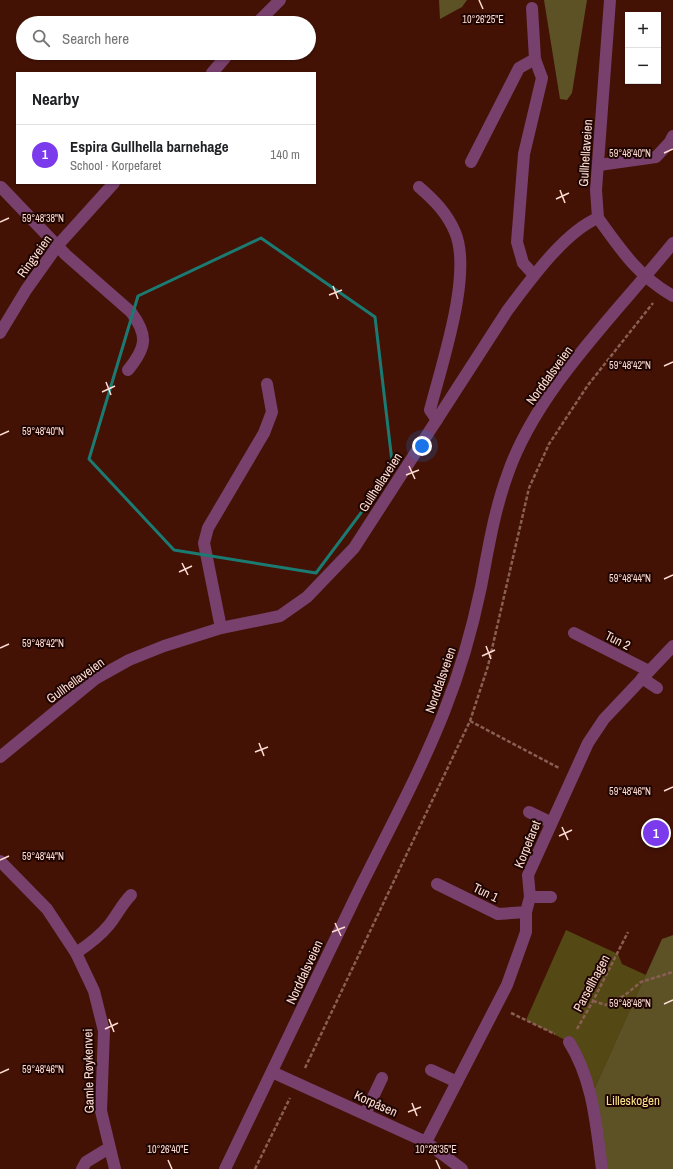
<!DOCTYPE html>
<meta charset="utf-8">
<style>
:root{--surface:#fff;--page:#f2f2f2;--text:#202124;--muted:#757577;--line:#e0e0e0;--accent:#7c3aed}
body{margin:0;font-family:"Archivo Narrow",sans-serif;background:var(--page);color:var(--text)}
.controls{position:absolute;right:12px;top:12px;display:grid;overflow:hidden;border-radius:0px;box-shadow:0 1px 3px #0004}
.controls button{width:36px;height:36px;display:grid;place-items:center;padding:0;border:0;border-bottom:1px solid var(--line);background:var(--surface);color:var(--text);font:20px sans-serif}
.you{position:absolute;left:422px;top:446px;width:14px;height:14px;margin:-10px;border:3px solid #fff;border-radius:50%;background:#1a73e8;box-shadow:0 0 0 6px #1a73e833}
.badge{display:grid;place-items:center;width:26px;height:26px;border-radius:50%;background:var(--accent);color:#fff;font-size:13px;font-weight:700}
.pin{position:absolute;translate:-50% -50%;border:2px solid #fff;box-shadow:0 1px 4px #0006}
.list{margin:0;padding:0;list-style:none}
h2{display:flex;justify-content:space-between;align-items:center;height:52px;margin:0;padding:0 16px;font-size:17px}
h2 small{font-size:13px;font-weight:400;color:var(--muted)}
.list li{display:grid;grid-template-columns:26px 1fr auto;gap:12px;align-items:center;box-sizing:border-box;height:60px;padding:0 16px;border-top:1px solid var(--line)}
.list b{display:block;font-size:15px;white-space:nowrap}
.list p{margin:0;font-size:13px;white-space:nowrap;color:var(--muted)}
.list em{font-size:13px;font-style:normal;color:var(--muted)}
.icon{flex:none;width:22px;height:22px;fill:none;stroke:currentColor;stroke-width:2;stroke-linecap:round;stroke-linejoin:round}
.map{position:relative;flex:none;width:673px;height:1169px;overflow:hidden}
.search{position:absolute;background:var(--surface);box-shadow:0 1px 3px #0004;left:16px;top:16px;width:300px;height:44px;display:flex;align-items:center;gap:10px;box-sizing:border-box;padding:0 14px;border-radius:22px;color:var(--muted);font-size:15px}
.panel{position:absolute;background:var(--surface);box-shadow:0 1px 3px #0004;left:16px;top:72px;width:300px;height:112px;border-radius:0px}
.map>svg:first-child{display:block}
.green{fill:#544814}
.forest{fill:#5c5226}
.lines{fill:none;stroke-linecap:round;stroke-linejoin:round}
.path{stroke:#895e53;stroke-width:2.5;stroke-dasharray:4 2;stroke-linecap:butt}
.service{stroke:#78406c;stroke-width:12}
.minor{stroke:#78406c;stroke-width:12}
.marked{fill:none;stroke:#1b7b73;stroke-width:3;stroke-linejoin:round}
.ticks{fill:none;stroke:#feddd4;stroke-width:1.5}
.labels{text-anchor:middle;stroke-width:4;stroke-linejoin:round;paint-order:stroke}
.street-label{font-size:13px;fill:#feddd4;stroke:#1f0501}
.park-label{font-size:13px;fill:#f9e389;stroke:#1f0501}
.ticks-label{font-size:10px;text-anchor:middle;fill:#feddd4;stroke:#1f0501;stroke-width:4;stroke-linejoin:round;paint-order:stroke}
</style>
<div class="map">
<svg width="673" height="1169" viewBox="0 0 673 1169">
<rect width="100%" height="100%" fill="#431205"/>
<path class="green" d="M 566,930 L 618,954 L 622,964 L 646,975 L 592,1094 L 569,1042 L 526,1020 Z"/>
<path class="forest" d="M 439,0 L 467,0 L 462,7 L 440,19 Z
M 544,0 L 587,0 L 572,93 L 567,100 L 560,99 Z
M 673,935 L 673,1169 L 602,1169 L 592,1094 L 662,939 Z"/>
<g class="lines">
<path class="path" d="M 470,721 L 559,768
M 593,1001 L 606,1005 L 625,995 L 641,982 L 673,972
M 511,1013 L 555,1034
M 577,1029 L 593,1001 L 628,932
M 305,1068 L 470,721 L 488,666 L 529,488 L 549,444 L 588,385 L 653,303
M 255,1169 L 290,1098"/>
<path class="service" d="M 532,8 L 535,59 L 542,78 L 524,154 L 517,242 L 523,263 L 534,275
M 471,162 L 519,68 L 535,59
M 599,165 L 656,157 L 670,142 L 673,136
M 1,187 L 66,255 L 131,312 C 149,336 146,348 128,370
M 419,187 C 434,200 447,213 455,232 C 473,274 441,366 430,410 L 437,420
M 221,628 L 204,543 L 208,528 L 264,433 L 272,412 L 267,384
M 642,678 L 657,688
M 529,812 L 550,822
M 530,897 L 551,897
M 76,953 C 88,945 100,936 109,925 C 117,915 122,904 131,895
M 431,1070 L 457,1082
M 365,1114 L 382,1078"/>
<path class="minor" d="M 257,23 L 280,0
M 212,73 L 229,53
M 598,218 L 596,190 L 610,0
M 598,218 C 621,250 638,276 673,296
M 0,333 L 26,290 L 58,245 L 114,183
M 574,633 L 649,671
M 0,757 L 95,679 L 129,660 L 164,646 L 221,628 L 280,616 L 307,597 L 354,548 L 507,311 C 529,282 564,232 598,218
M 0,861 L 47,909 L 76,953 L 94,991 L 104,1031 L 101,1111 L 115,1169
M 437,884 L 498,914 L 526,912
M 569,1042 C 593,1080 596,1125 602,1169
M 272,1072 L 426,1142 L 462,1169
M 426,1142 L 507,985 L 526,932 L 526,912 L 530,897 L 528,875 L 588,743 L 604,719 L 673,646
M 82,1169 L 86,1162 L 109,1148
M 225,1169 C 269,1078 312,987 356,896 C 386,835 419,775 444,712 C 460,672 472,630 481,587 C 488,550 494,512 507,476 C 536,390 617,313 673,243"/>
</g>
<path class="marked" d="M 261,238 L 375,317 L 393,470 L 316,573 L 174,550 L 89,459 L 138,296 Z"/>
<path class="ticks" d="M 479,0 L 483,9M 664,153 L 673,149M 560,190 L 565,203M 556,199 L 569,193M 0,222 L 9,218M 333,286 L 338,299M 329,295 L 342,290M 664,366 L 673,362M 106,382 L 111,395M 102,392 L 115,386M 0,435 L 9,431M 409,466 L 415,479M 406,475 L 419,470M 182,563 L 188,575M 179,572 L 192,566M 664,579 L 673,575M 486,646 L 491,659M 0,648 L 9,644M 482,656 L 495,650M 259,743 L 264,756M 255,752 L 268,747M 664,791 L 673,787M 562,827 L 568,840M 559,836 L 572,830M 0,860 L 9,856M 335,923 L 341,936M 332,932 L 345,927M 664,1004 L 673,1000M 109,1019 L 114,1032M 105,1029 L 118,1023M 0,1073 L 9,1069M 412,1103 L 417,1116M 408,1112 L 421,1107M 168,1160 L 172,1169M 436,1160 L 440,1169"/>
<g class="labels">
<g class="street-label">
<text transform="translate(585 153) rotate(-86)" y="5">Gullhellaveien</text>
<text transform="translate(34 256) rotate(-54)" y="5">Ringveien</text>
<text transform="translate(549 375) rotate(-54)" y="5">Norddalsveien</text>
<text transform="translate(380 482) rotate(-57)" y="5">Gullhellaveien</text>
<text transform="translate(618 640) rotate(27)" y="5">Tun 2</text>
<text transform="translate(75 680) rotate(-36)" y="5">Gullhellaveien</text>
<text transform="translate(440 680) rotate(-71)" y="5">Norddalsveien</text>
<text transform="translate(527 844) rotate(-68)" y="5">Korpefaret</text>
<text transform="translate(486 892) rotate(26)" y="5">Tun 1</text>
<text transform="translate(304 972) rotate(-65)" y="5">Norddalsveien</text>
<text transform="translate(591 983) rotate(-62)" y="5">Parsellhagen</text>
<text transform="translate(88 1071) rotate(-91)" y="5">Gamle Røykenvei</text>
<text transform="translate(376 1103) rotate(24)" y="5">Korpåsen</text>
</g>
<g class="park-label">
<text x="633" y="1105">Lilleskogen</text>
</g>
</g>
<g class="ticks-label">
<text x="483" y="23">10°26'25"E</text>
<text x="630" y="157">59°48'40"N</text>
<text x="43" y="222">59°48'38"N</text>
<text x="630" y="369">59°48'42"N</text>
<text x="43" y="435">59°48'40"N</text>
<text x="630" y="582">59°48'44"N</text>
<text x="43" y="647">59°48'42"N</text>
<text x="630" y="795">59°48'46"N</text>
<text x="43" y="860">59°48'44"N</text>
<text x="630" y="1007">59°48'48"N</text>
<text x="43" y="1073">59°48'46"N</text>
<text x="168" y="1153">10°26'40"E</text>
<text x="436" y="1153">10°26'35"E</text>
</g>
</svg>
<div class="controls">
<button>+</button>
<button>−</button>
</div>
<div class="you"></div>
<div class="pin badge" style="left:656px;top:833px">1</div>
<div class="search"><svg class="icon" aria-label="search" viewBox="0 0 24 24"><circle cx="10" cy="10" r="6"/><path d="M15 15l6 6"/></svg>Search here</div>
<section class="panel">
<h2>Nearby<small></small></h2>
<ul class="list">
<li><span class="badge">1</span><div><b>Espira Gullhella barnehage</b><p>School · Korpefaret</p></div><em>140 m</em></li>
</ul>
</section>
</div>
